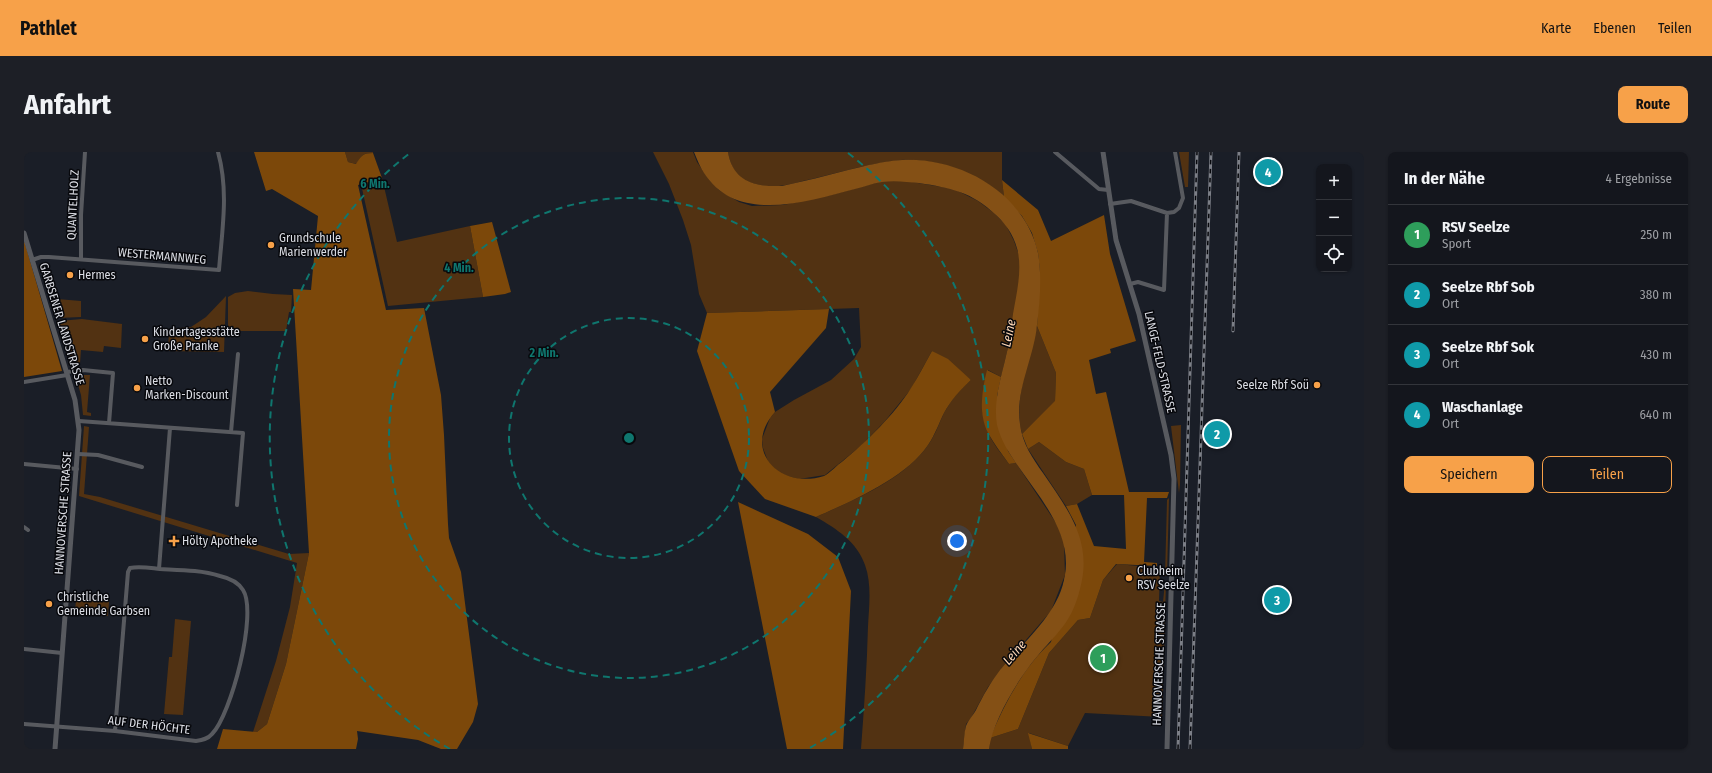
<!DOCTYPE html>
<html lang="de">
<meta charset="utf-8">
<style>
:root{--surface:#14161d;--page:#1d1f26;--text:#f1f3f6;--muted:#9d9fa4;--line:#33353b;--accent:#f7a149}
body{margin:0;font-family:"Fira Sans Condensed",sans-serif;background:var(--page);color:var(--text)}
.controls{position:absolute;right:12px;top:12px;display:grid;overflow:hidden;border-radius:8px;box-shadow:0 1px 3px #0004}
.controls button{width:36px;height:36px;display:grid;place-items:center;padding:0;border:0;border-bottom:1px solid var(--line);background:var(--surface);color:var(--text);font:20px sans-serif}
.you{position:absolute;left:933px;top:389px;width:14px;height:14px;margin:-10px;border:3px solid #fff;border-radius:50%;background:#1a73e8;box-shadow:0 0 0 6px #1a73e833}
.badge{display:grid;place-items:center;width:26px;height:26px;border-radius:50%;background:var(--accent);color:#fff;font-size:13px;font-weight:700}
.pin{position:absolute;translate:-50% -50%;border:2px solid #fff;box-shadow:0 1px 4px #0006}
.list{margin:0;padding:0;list-style:none}
h2{display:flex;justify-content:space-between;align-items:center;height:52px;margin:0;padding:0 16px;font-size:17px}
h2 small{font-size:13px;font-weight:400;color:var(--muted)}
.list li{display:grid;grid-template-columns:26px 1fr auto;gap:12px;align-items:center;box-sizing:border-box;height:60px;padding:0 16px;border-top:1px solid var(--line)}
.list b{display:block;font-size:15px;white-space:nowrap}
.list p{margin:0;font-size:13px;white-space:nowrap;color:var(--muted)}
.list em{font-size:13px;font-style:normal;color:var(--muted)}
.actions{display:flex;gap:8px;padding:12px 16px}
.actions a{flex:1;padding:9px 0;border:1px solid var(--accent);border-radius:8px;text-align:center;font-size:14px;color:var(--accent)}
.actions .main{background:var(--accent);color:#111}
.icon{flex:none;width:22px;height:22px;fill:none;stroke:currentColor;stroke-width:2;stroke-linecap:round;stroke-linejoin:round}
.map{position:relative;flex:none;width:1340px;height:597px;overflow:hidden;border-radius:8px}
header{display:flex;align-items:center;gap:24px;box-sizing:border-box;height:56px;padding:0 20px;background:var(--accent);color:#111}
header strong{font-size:19px}
nav{display:flex;gap:22px;margin-inline-start:auto;font-size:14px}
.intro{display:flex;align-items:center;justify-content:space-between;box-sizing:border-box;height:96px;padding:0 24px}
h1{margin:0;font-size:28px}
.button{padding:10px 18px;border-radius:8px;background:var(--accent);color:#111;font-size:14px;font-weight:700}
main{display:flex;gap:24px;padding:0 24px}
aside{flex:1;background:var(--surface);border-radius:8px;box-shadow:0 1px 3px #0004}
.map>svg:first-child{display:block}
.green{fill:#523212}
.forest{fill:#7c480a}
.water{fill:#845015}
.lines{fill:none;stroke-linecap:round;stroke-linejoin:round}
.minor{stroke:#585a5f;stroke-width:4}
.tertiary{stroke:#585a5f;stroke-width:5}
.rail-casing{stroke:#7c7f87;stroke-width:3}
.rail{stroke:#07080c;stroke-width:1.5;stroke-dasharray:4.5;stroke-linecap:butt}
.ring{fill:none;stroke:#0f766e;stroke-width:2;stroke-dasharray:7 5}
.poi-dot{fill:#f7a149;stroke:#07080c;stroke-width:1.5}
.labels{text-anchor:middle;stroke-width:3;stroke-linejoin:round;paint-order:stroke}
.street-label{font-size:12px;fill:#dbdde4;stroke:#07080c}
.poi-label{font-size:12px;fill:#dbdde4;stroke:#07080c;text-anchor:start}
.water-label{font-size:13px;font-style:italic;fill:#ffd9b7;stroke:#07080c}
.centre{fill:#0f766e;stroke:#07080c;stroke-width:2}
.ring-label{font-size:12px;text-anchor:middle;font-weight:bold;fill:#0f766e;stroke:#07080c;stroke-width:3;stroke-linejoin:round;paint-order:stroke}
</style>
<header>
<strong>Pathlet</strong>
<nav><a>Karte</a><a>Ebenen</a><a>Teilen</a></nav>
</header>
<div class="intro"><h1>Anfahrt</h1><a class="button">Route</a></div>
<main>
<div class="map">
<svg width="1340" height="597" viewBox="0 0 1340 597">
<rect width="100%" height="100%" fill="#1a1e27"/>
<path class="green" d="M 321,0 L 349,0 L 349,1 C 339,1 337,4 333,12 L 324,10 Z
M 629,0 L 669,0 L 673,10 L 686,29 L 695,38 L 715,50 L 728,54 L 759,53 L 807,43 L 855,30 L 867,28 L 882,29 L 930,37 L 954,49 L 970,61 L 982,73 L 990,89 L 997,109 L 996,129 L 983,200 L 977,225 L 964,218 C 958,239 955,260 964,280 C 968,291 978,302 985,312 L 992,311 L 1034,374 L 1040,391 L 1041,423 L 1027,459 L 977,517 L 964,535 L 947,566 L 942,572 L 939,597 L 837,597 C 840,556 843,515 844,474 C 845,455 848,432 841,413 C 833,390 813,377 792,365 C 828,349 881,327 904,293 C 911,284 915,271 920,261 C 927,248 936,237 947,228 L 908,199 L 887,237 L 861,269 L 838,293 L 801,323 L 775,327 L 757,322 L 745,312 L 739,296 L 738,287 L 746,266 L 751,260 L 770,248 L 807,228 L 830,207 L 837,195 L 835,156 L 683,161 L 675,142 L 667,93 L 659,68 L 645,32 Z
M 704,0 L 978,0 L 978,28 L 980,45 C 955,21 912,6 877,8 C 847,11 817,20 788,27 C 777,29 766,33 755,34 C 744,35 730,33 720,28 C 711,24 705,9 704,0 Z
M 1155,0 L 1165,0 L 1164,35 L 1161,35 Z
M 358,26 L 373,90 L 446,74 L 459,145 L 364,154 L 337,32 Z
M 224,139 L 249,142 L 268,143 L 267,160 L 265,160 L 262,179 L 206,179 L 204,177 L 204,145 L 211,141 Z
M 27,144 L 33,145 L 33,147 L 57,149 L 57,165 L 34,166 Z
M 202,144 L 200,200 L 144,199 L 145,177 L 167,175 L 182,165 Z
M 58,167 L 98,172 L 97,196 L 80,194 L 79,200 L 57,198 L 56,211 L 48,211 L 35,169 Z
M 1013,174 L 1032,221 L 1031,250 L 998,282 C 989,250 1005,207 1013,174 Z
M 51,223 L 66,223 L 63,260 L 67,261 L 67,264 L 59,263 L 57,243 Z
M 1157,273 L 1156,333 L 1155,341 L 1147,274 Z
M 60,274 L 65,275 L 60,342 L 76,345 L 265,402 L 285,401 L 262,512 L 243,572 L 233,580 L 229,580 L 252,509 L 266,455 L 273,411 L 55,344 Z
M 1015,290 L 1042,310 L 1060,317 L 1068,343 L 1053,352 L 1042,354 L 1004,297 Z
M 1145,346 L 1145,347 L 1143,424 L 1141,424 L 1143,348 Z
M 1093,412 L 1136,416 L 1135,449 L 1139,450 L 1141,430 L 1142,430 L 1138,565 L 1061,561 L 1044,594 L 1005,581 L 1008,597 L 965,597 L 966,586 L 994,577 L 1025,501 L 1054,468 L 1066,466 L 1079,428 Z
M 52,447 L 85,450 L 84,464 L 51,461 Z
M 151,467 L 167,469 L 159,563 L 140,562 L 145,505 L 148,505 Z"/>
<path class="forest" d="M 230,0 L 321,0 L 324,10 L 332,12 C 337,4 339,1 349,1 L 358,26 L 334,33 L 362,158 L 400,156 L 417,243 L 420,283 L 424,372 L 425,386 L 437,420 L 454,552 L 449,570 L 433,597 L 417,597 L 394,588 L 333,579 L 334,587 L 332,597 L 193,597 L 199,577 L 233,580 L 243,572 L 262,512 L 285,401 L 269,137 L 287,138 L 294,64 L 248,37 L 242,39 Z
M 978,28 L 1014,58 L 1027,89 L 1080,63 L 1086,102 L 1112,189 L 1086,197 L 1087,201 L 1065,208 L 1072,242 L 1082,240 L 1105,340 L 1145,340 L 1143,346 L 1123,346 L 1120,410 L 1133,411 L 1133,414 L 1092,412 L 1079,428 L 1066,466 L 1054,468 L 1025,501 L 994,577 L 966,586 C 981,551 999,516 1027,490 L 1052,373 L 1042,354 L 1053,352 L 1070,394 L 1102,397 L 1100,343 L 1068,343 L 1060,317 L 1042,310 L 1015,290 L 1004,297 L 998,282 L 1031,249 L 1032,221 L 1013,174 L 1016,119 L 1014,101 L 1008,81 L 998,64 L 980,45 Z
M 468,70 L 487,140 L 481,142 L 459,145 L 446,74 Z
M 0,88 L 38,219 L 0,225 Z
M 805,157 L 802,176 L 746,240 L 751,260 C 717,298 756,338 800,324 C 806,321 813,313 819,309 C 842,290 871,262 887,236 C 895,224 901,211 908,199 L 924,207 L 947,228 C 937,237 927,248 920,261 C 915,271 911,283 904,293 C 882,326 828,349 792,365 L 741,347 L 715,319 L 673,199 L 683,161 Z
M 963,218 L 977,225 L 973,244 L 984,299 L 992,311 L 985,312 C 978,302 970,292 964,281 C 954,261 958,238 963,218 Z
M 714,350 L 784,382 L 814,405 L 827,439 L 819,597 L 763,597 Z
M 1004,581 L 1044,594 L 1044,597 L 1008,597 Z"/>
<path class="water" d="M 670,0 L 704,0 C 709,30 731,35 758,34 C 780,29 802,24 824,18 C 841,14 859,9 878,8 C 936,5 1001,41 1014,101 C 1018,123 1016,150 1013,173 C 1010,206 991,238 996,272 C 998,291 1009,307 1019,321 C 1045,359 1069,390 1056,437 C 1048,469 1036,478 1016,501 C 996,524 969,567 965,597 L 939,597 C 940,590 940,581 942,574 C 944,569 949,563 952,558 C 959,544 966,531 976,518 C 1000,489 1035,462 1041,423 C 1048,381 1016,346 994,314 C 985,301 977,289 973,273 C 969,250 977,226 982,204 C 986,190 987,176 989,162 C 996,123 1004,93 972,63 C 948,40 927,36 895,31 C 883,30 871,28 858,30 C 849,31 840,35 831,37 C 784,49 713,73 680,21 C 676,15 673,7 670,0 Z"/>
<g class="lines">
<path class="minor" d="M 1031,0 L 1075,37 L 1084,38
M 1086,52 L 1107,49 L 1143,61 L 1150,60 L 1155,56 L 1159,46 L 1151,0
M 57,107 L 57,63 L 61,0
M 8,108 L 17,105 L 25,105 L 195,118 C 198,78 205,40 194,0
M 1106,132 L 1114,130 L 1140,138 L 1143,61
M 43,220 L 59,218 L 89,221 L 85,271
M 0,230 L 43,223
M 55,269 L 219,281 L 213,353
M 207,280 L 214,202
M 54,302 L 74,303 L 118,315
M 0,312 L 53,317
M 0,375 L 4,378
M 135,417 L 146,276
M 0,497 L 38,501
M 0,572 L 91,579 L 172,589 C 178,588 184,587 188,582 C 207,563 234,461 219,438 C 214,430 205,426 196,424 C 177,418 156,418 136,417 C 126,416 116,414 106,416 L 104,420 L 91,579"/>
<path class="tertiary" d="M 1079,0 L 1092,88 L 1115,162 L 1147,303 L 1150,327 L 1143,597
M 0,81 L 51,248 L 55,278 L 31,597"/>
<g class="rail-casing">
<path id="rail" d="M 1209,179 L 1215,0
M 1154,597 L 1173,0
M 1166,597 L 1187,0"/>
</g>
<use href="#rail" class="rail"/>
</g>
<g class="ring">
<circle cx="605" cy="286" r="120"/>
<circle cx="605" cy="286" r="240"/>
<path d="M426 597A359 359 0 0 1 386 1M824 1A359 359 0 0 1 784 597"/>
</g>
<g class="poi-dot">
<circle cx="247" cy="93" r="4"/>
<circle cx="46" cy="123" r="4"/>
<circle cx="121" cy="187" r="4"/>
<circle cx="1293" cy="233" r="4"/>
<circle cx="113" cy="236" r="4"/>
<path d="M148 383h4v4h4v4h-4v4h-4v-4h-4v-4h4z"/>
<circle cx="1105" cy="426" r="4"/>
<circle cx="25" cy="452" r="4"/>
</g>
<g class="labels">
<g class="street-label">
<text transform="translate(49 53) rotate(-87)" y="4">QUANTELHOLZ</text>
<text transform="translate(138 104) rotate(5)" y="4">WESTERMANNWEG</text>
<text transform="translate(38 172) rotate(73)" y="4">GARBSENER LANDSTRASSE</text>
<text transform="translate(1136 210) rotate(77)" y="4">LANGE-FELD-STRASSE</text>
<text transform="translate(39 361) rotate(-86)" y="4">HANNOVERSCHE STRASSE</text>
<text transform="translate(1135 512) rotate(-88)" y="4">HANNOVERSCHE STRASSE</text>
<text transform="translate(125 573) rotate(7)" y="4">AUF DER HÖCHTE</text>
</g>
<g class="poi-label">
<text x="255" y="90">Grundschule<tspan x="255" dy="14">Marienwerder</tspan></text>
<text x="54" y="127">Hermes</text>
<text x="129" y="184">Kindertagesstätte<tspan x="129" dy="14">Große Pranke</tspan></text>
<text x="121" y="233">Netto<tspan x="121" dy="14">Marken-Discount</tspan></text>
<text x="1285" y="237" text-anchor="end">Seelze Rbf Soü</text>
<text x="158" y="393">Hölty Apotheke</text>
<text x="1113" y="423">Clubheim<tspan x="1113" dy="14">RSV Seelze</tspan></text>
<text x="33" y="449">Christliche<tspan x="33" dy="14">Gemeinde Garbsen</tspan></text>
</g>
<g class="water-label">
<text transform="translate(984 181) rotate(-78)" y="5">Leine</text>
<text transform="translate(990 500) rotate(-49)" y="5">Leine</text>
</g>
</g>
<circle cx="605" cy="286" r="6" class="centre"/>
<g class="ring-label">
<text x="351" y="36">6 Min.</text>
<text x="435" y="120">4 Min.</text>
<text x="520" y="205">2 Min.</text>
</g>
</svg>
<div class="controls">
<button>+</button>
<button>−</button>
<button><svg class="icon" aria-label="locate" viewBox="0 0 24 24"><circle cx="12" cy="12" r="6"/><path d="M12 2v4M12 18v4M2 12h4M18 12h4"/></svg></button>
</div>
<div class="you"></div>
<div class="pin badge" style="left:1079px;top:506px;background:#2e9e5b">1</div>
<div class="pin badge" style="left:1193px;top:282px;background:#0f9aa8">2</div>
<div class="pin badge" style="left:1253px;top:448px;background:#0f9aa8">3</div>
<div class="pin badge" style="left:1244px;top:20px;background:#0f9aa8">4</div>
</div>
<aside>
<h2>In der Nähe<small>4 Ergebnisse</small></h2>
<ul class="list">
<li><span class="badge" style="background:#2e9e5b">1</span><div><b>RSV Seelze</b><p>Sport</p></div><em>250 m</em></li>
<li><span class="badge" style="background:#0f9aa8">2</span><div><b>Seelze Rbf Sob</b><p>Ort</p></div><em>380 m</em></li>
<li><span class="badge" style="background:#0f9aa8">3</span><div><b>Seelze Rbf Sok</b><p>Ort</p></div><em>430 m</em></li>
<li><span class="badge" style="background:#0f9aa8">4</span><div><b>Waschanlage</b><p>Ort</p></div><em>640 m</em></li>
</ul>
<div class="actions"><a class="main">Speichern</a><a>Teilen</a></div>
</aside>
</main>
